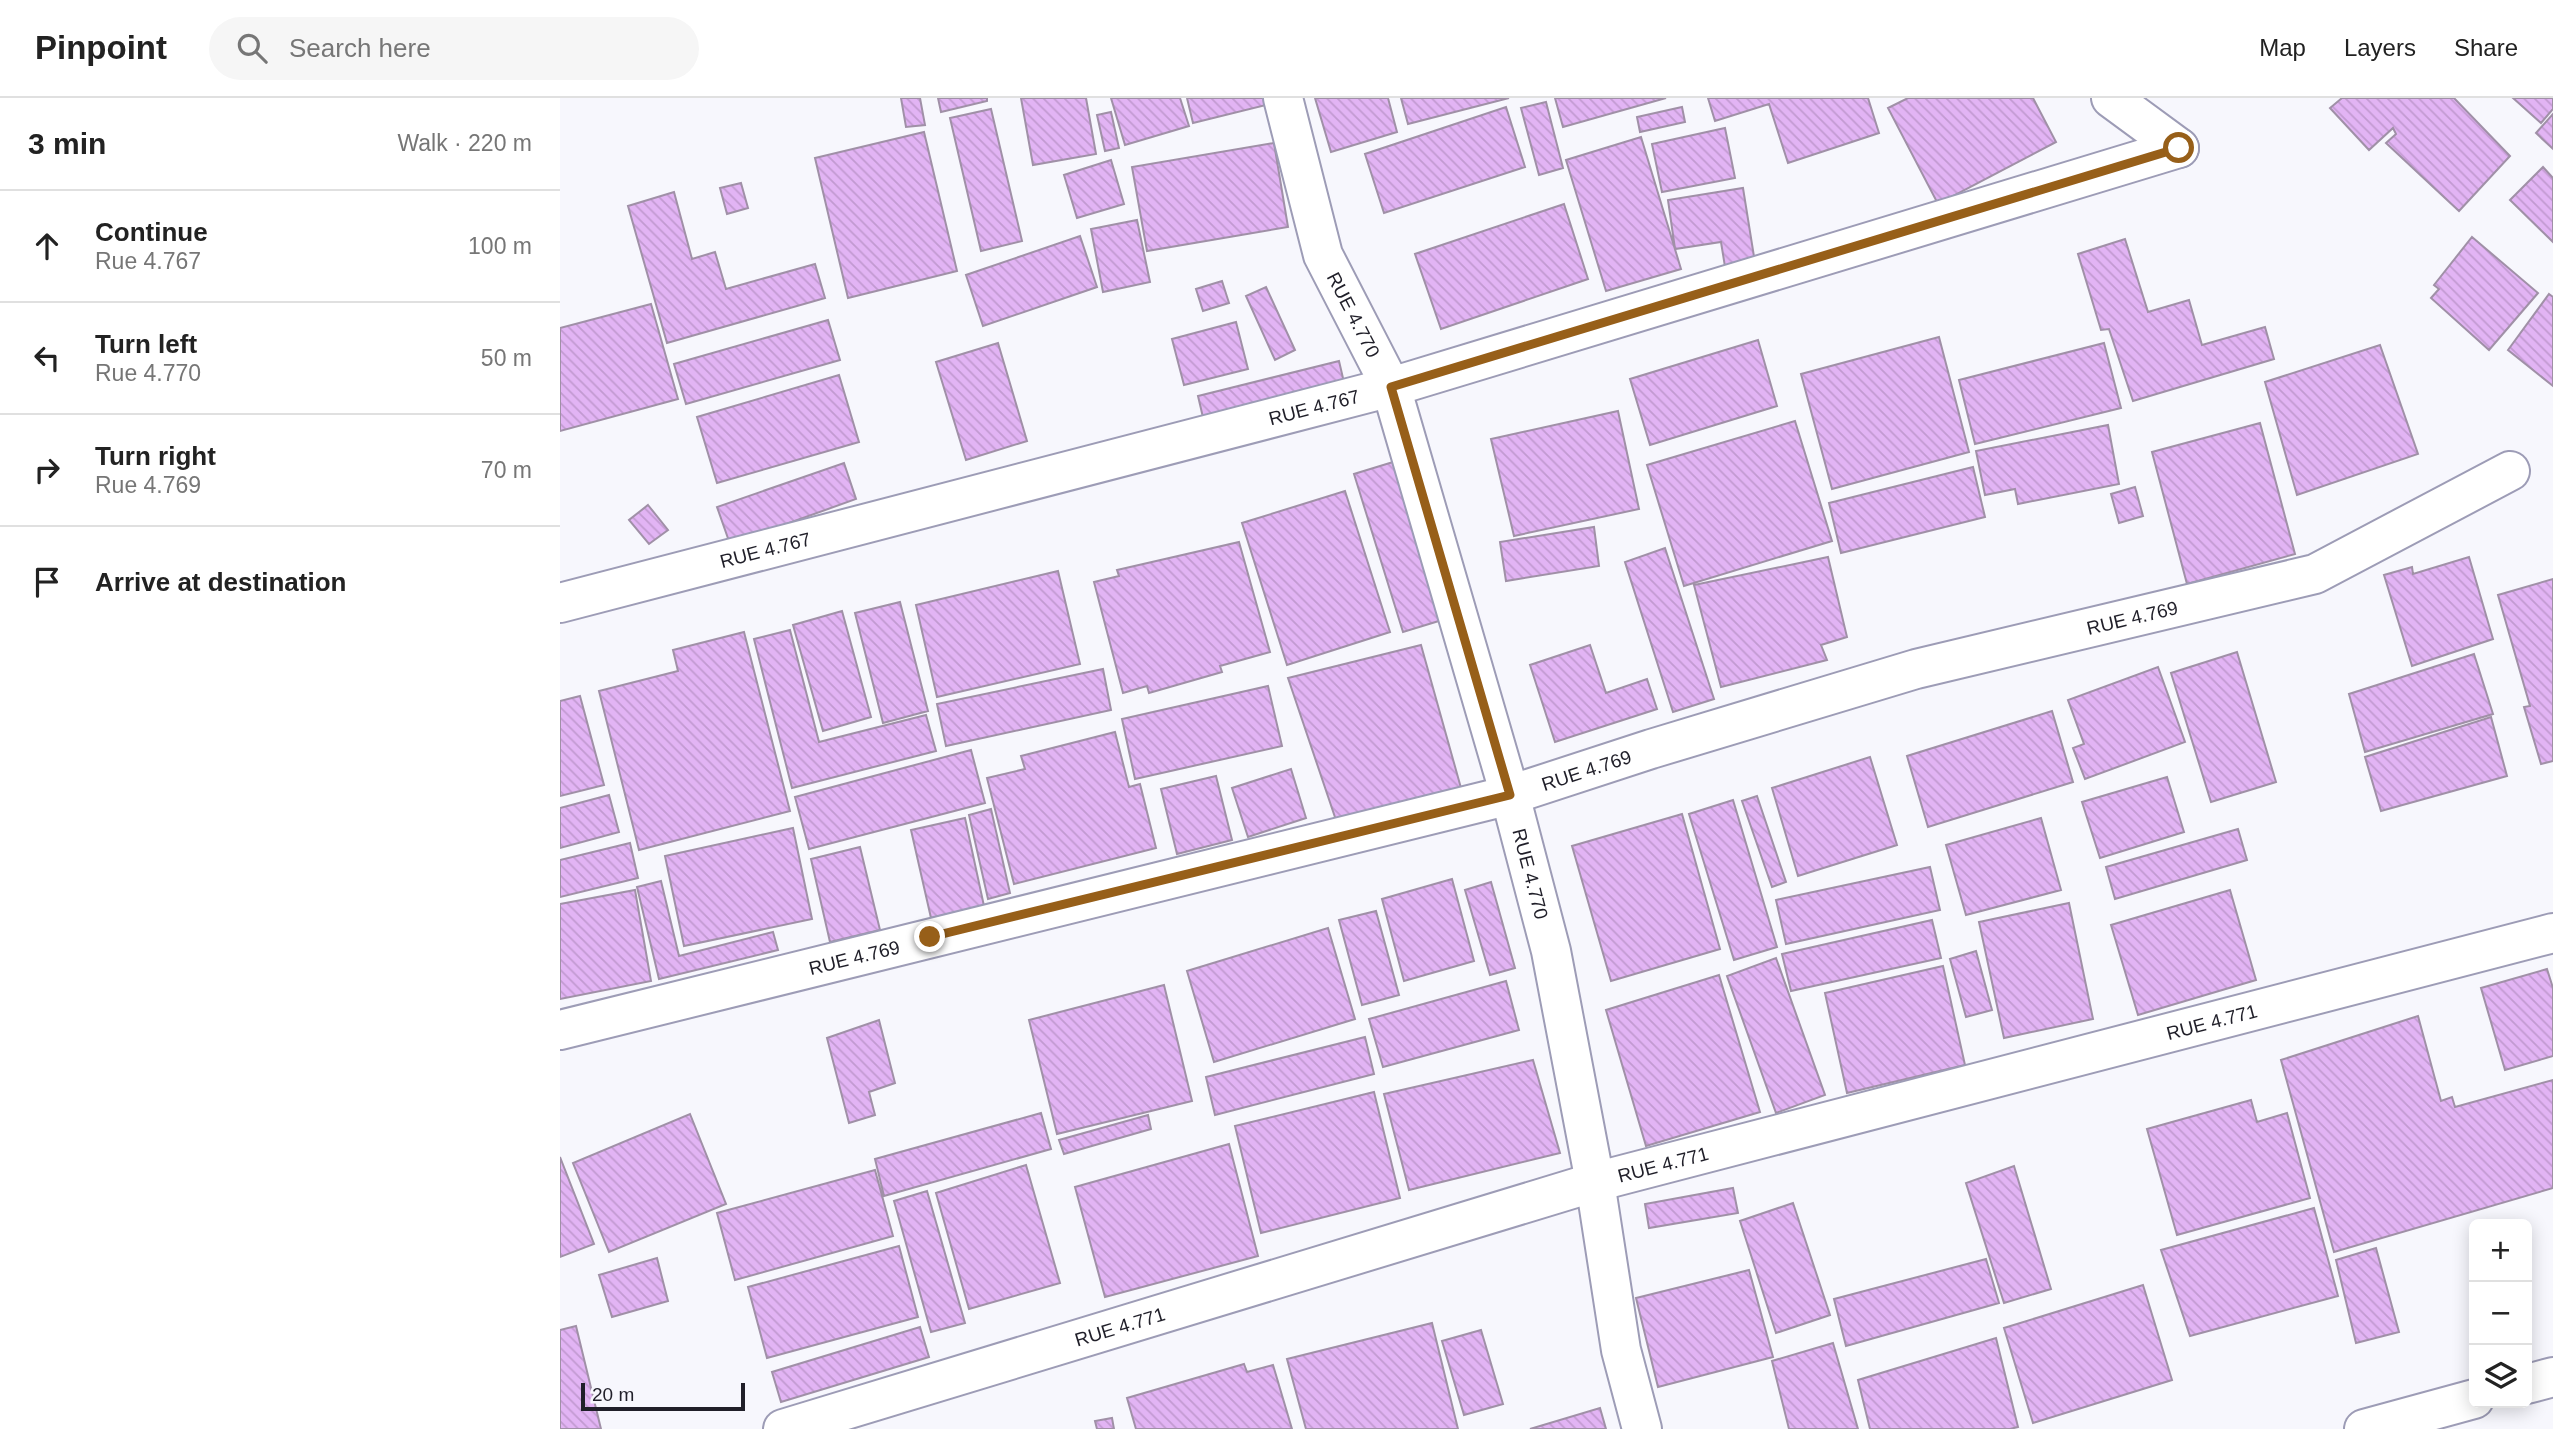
<!DOCTYPE html>
<meta charset="utf-8">
<style>
:root{--surface:#fff;--page:#f6f6f6;--text:#222;--muted:#767676;--line:#e0e0e0}
body{margin:0;font-family:Arial,sans-serif;background:var(--page);color:var(--text)}
.controls{position:absolute;right:21px;bottom:21px;display:grid;overflow:hidden;border-radius:10px;box-shadow:0 4px 18px #0003}
.controls button{width:63px;height:63px;display:grid;place-items:center;padding:0;border:0;border-bottom:2px solid var(--line);background:var(--surface);color:var(--text);font:35px sans-serif}
.scale{position:absolute;left:21px;bottom:18px;width:164px;box-sizing:border-box;padding-left:7px;border:4px solid #201f29;border-top:0;font-size:19px;line-height:24px;white-space:nowrap;color:#201f29;-webkit-text-stroke:5px #f7f7fd;paint-order:stroke}
.stop{position:absolute;width:21px;height:21px;margin:-16px;border:5px solid #975f19;border-radius:50%;background:#fff}
.stop.end{background:#975f19;border-color:#fff;box-shadow:0 2px 7px #0008}
.list{margin:0;padding:0;list-style:none}
h2{display:flex;justify-content:space-between;align-items:center;height:91px;margin:0;padding:0 28px;font-size:30px}
h2 small{font-size:23px;font-weight:400;color:var(--muted)}
.list li{display:grid;grid-template-columns:46px 1fr auto;gap:21px;align-items:center;box-sizing:border-box;height:112px;padding:0 28px;border-top:2px solid var(--line)}
.list b{display:block;font-size:26px;white-space:nowrap}
.list p{margin:0;font-size:23px;white-space:nowrap;color:var(--muted)}
.list em{font-size:23px;font-style:normal;color:var(--muted)}
.icon{flex:none;width:38px;height:38px;fill:none;stroke:currentColor;stroke-width:2;stroke-linecap:round;stroke-linejoin:round}
.map{position:relative;flex:none;width:1993px;height:1331px;overflow:hidden}
header{display:flex;align-items:center;gap:42px;box-sizing:border-box;height:98px;padding:0 35px;background:var(--surface);border-bottom:2px solid var(--line)}
header strong{font-size:33px}
nav{display:flex;gap:38px;margin-inline-start:auto;font-size:24px}
.search{width:490px;height:63px;background:var(--page);display:flex;align-items:center;gap:18px;box-sizing:border-box;padding:0 24px;border-radius:38px;color:var(--muted);font-size:26px}
main{display:flex}
aside{flex:1;background:var(--surface)}
.map>svg:first-child{display:block}
.building{fill:url(#building-back-hatch);stroke:#a090a7;stroke-width:2}
.lines{fill:none;stroke-linecap:round;stroke-linejoin:round}
.street-casing{stroke:#9d9cb6;stroke-width:42}
.street{stroke:#fff;stroke-width:38}
.route{stroke:#975f19;stroke-width:9}
.labels{text-anchor:middle;stroke-width:5;stroke-linejoin:round;paint-order:stroke}
.street-label{font-size:19px;fill:#201f29;stroke:#f7f7fd}
</style>
<header>
<strong>Pinpoint</strong>
<div class="search"><svg class="icon" aria-label="search" viewBox="0 0 24 24"><circle cx="10" cy="10" r="6"/><path d="M15 15l6 6"/></svg>Search here</div>
<nav><a>Map</a><a>Layers</a><a>Share</a></nav>
</header>
<main>
<aside>
<h2>3 min<small>Walk · 220 m</small></h2>
<ul class="list">
<li><svg class="icon" aria-label="ahead" viewBox="0 0 24 24"><path d="M12 20V5M6 11l6-6 6 6"/></svg><div><b>Continue</b><p>Rue 4.767</p></div><em>100 m</em></li>
<li><svg class="icon" aria-label="left" viewBox="0 0 24 24"><path d="M17 20v-9H6M10 6l-5 5 5 5"/></svg><div><b>Turn left</b><p>Rue 4.770</p></div><em>50 m</em></li>
<li><svg class="icon" aria-label="right" viewBox="0 0 24 24"><path d="M7 20v-9h11M14 6l5 5-5 5"/></svg><div><b>Turn right</b><p>Rue 4.769</p></div><em>70 m</em></li>
<li><svg class="icon" aria-label="arrive" viewBox="0 0 24 24"><path d="M6 21V4h12l-3 4 3 4H6"/></svg><div><b>Arrive at destination</b></div></li>
</ul>
</aside>
<div class="map">
<svg width="1993" height="1331" viewBox="0 0 1993 1331">
<defs>
<pattern id="building-back-hatch" width="6" height="6" patternUnits="userSpaceOnUse" patternTransform="scale(1.75)"><rect width="6" height="6" fill="#e2b4f4"/><path d="M-1 5l2 2M0 0l6 6M5-1l2 2" fill="none" stroke="#c29ad1"/></pattern>
</defs>
<rect width="100%" height="100%" fill="#f7f7fd"/>
<path class="building" d="M 341,0 L 360,0 L 365,27 L 346,29 Z
M 378,0 L 427,0 L 427,3 L 381,14 Z
M 461,0 L 526,0 L 536,56 L 473,67 Z
M 551,0 L 620,0 L 629,28 L 565,47 Z
M 627,0 L 717,0 L 718,4 L 633,25 Z
M 755,0 L 828,0 L 837,34 L 771,54 Z
M 841,0 L 949,0 L 848,26 Z
M 995,0 L 1106,0 L 1003,29 Z
M 1148,0 L 1308,0 L 1319,35 L 1228,65 L 1209,6 L 1155,23 Z
M 1348,0 L 1473,0 L 1496,44 L 1378,106 L 1328,10 Z
M 1782,0 L 1894,0 L 1950,58 L 1899,113 L 1826,45 L 1836,36 L 1833,30 L 1809,52 L 1770,10 Z
M 1953,0 L 1993,0 L 1993,11 L 1981,25 Z
M 986,4 L 1003,70 L 979,77 L 961,10 Z
M 946,9 L 965,69 L 824,115 L 805,56 Z
M 1122,9 L 1125,24 L 1080,34 L 1077,19 Z
M 431,11 L 462,143 L 421,153 L 390,20 Z
M 551,14 L 559,50 L 545,53 L 537,17 Z
M 1993,16 L 1993,51 L 1976,35 Z
M 1165,30 L 1175,80 L 1102,94 L 1092,46 Z
M 364,34 L 397,173 L 288,200 L 255,60 Z
M 1081,39 L 1121,171 L 1046,193 L 1006,62 Z
M 714,45 L 728,129 L 587,153 L 572,69 Z
M 551,62 L 564,106 L 517,120 L 504,77 Z
M 1983,69 L 1993,80 L 1993,144 L 1950,102 Z
M 181,85 L 188,110 L 167,116 L 160,90 Z
M 1183,90 L 1196,171 L 1166,175 L 1161,144 L 1115,151 L 1108,102 Z
M 114,94 L 132,161 L 155,154 L 166,191 L 255,166 L 265,200 L 107,245 L 68,108 Z
M 1004,106 L 1028,181 L 881,231 L 855,156 Z
M 577,122 L 590,184 L 543,194 L 531,131 Z
M 520,138 L 537,189 L 423,228 L 406,177 Z
M 1912,139 L 1978,195 L 1929,252 L 1871,200 L 1879,191 L 1874,187 Z
M 1565,141 L 1588,214 L 1629,202 L 1642,247 L 1705,229 L 1714,261 L 1573,303 L 1549,231 L 1541,232 L 1518,156 Z
M 662,183 L 669,205 L 643,213 L 636,191 Z
M 706,189 L 735,252 L 715,262 L 686,198 Z
M 1989,196 L 1993,199 L 1993,288 L 1948,252 Z
M 91,206 L 118,301 L 0,333 L 0,230 Z
M 268,222 L 280,262 L 126,306 L 114,266 Z
M 676,224 L 688,271 L 624,287 L 612,241 Z
M 1379,239 L 1409,354 L 1272,391 L 1241,276 Z
M 1198,242 L 1217,308 L 1090,347 L 1070,281 Z
M 438,245 L 467,343 L 406,362 L 376,264 Z
M 1544,245 L 1561,310 L 1415,346 L 1399,282 Z
M 1820,247 L 1858,356 L 1737,397 L 1705,284 Z
M 779,263 L 786,293 L 645,328 L 638,298 Z
M 279,277 L 299,344 L 157,385 L 137,319 Z
M 1058,313 L 1079,411 L 954,438 L 931,341 Z
M 1235,323 L 1272,443 L 1124,488 L 1087,367 Z
M 1700,325 L 1735,456 L 1627,486 L 1592,354 Z
M 1548,327 L 1559,386 L 1458,406 L 1455,391 L 1425,397 L 1416,353 Z
M 833,364 L 882,522 L 843,534 L 794,376 Z
M 284,365 L 296,401 L 170,446 L 157,409 Z
M 1413,369 L 1425,419 L 1281,455 L 1269,405 Z
M 1575,389 L 1583,418 L 1559,425 L 1551,396 Z
M 785,393 L 830,534 L 727,567 L 682,425 Z
M 88,407 L 108,432 L 89,446 L 69,422 Z
M 1034,429 L 1039,468 L 946,483 L 940,444 Z
M 679,444 L 710,554 L 660,568 L 662,574 L 589,595 L 587,588 L 563,595 L 534,484 L 559,478 L 557,472 Z
M 1105,450 L 1154,601 L 1113,614 L 1065,464 Z
M 1268,459 L 1287,539 L 1261,547 L 1267,562 L 1161,589 L 1134,487 Z
M 1909,459 L 1933,541 L 1852,568 L 1824,477 L 1852,469 L 1853,476 Z
M 498,473 L 520,566 L 377,599 L 356,507 Z
M 1993,481 L 1993,663 L 1981,666 L 1964,609 L 1970,608 L 1938,497 Z
M 340,504 L 368,613 L 323,625 L 295,515 Z
M 282,513 L 311,619 L 263,633 L 233,527 Z
M 230,532 L 259,644 L 366,617 L 376,653 L 232,690 L 194,541 Z
M 184,534 L 230,713 L 79,752 L 39,593 L 118,573 L 113,552 Z
M 861,547 L 901,690 L 779,731 L 728,580 Z
M 1030,547 L 1046,595 L 1087,581 L 1097,611 L 995,644 L 970,567 Z
M 1677,554 L 1716,684 L 1651,704 L 1611,575 Z
M 1914,556 L 1933,616 L 1805,654 L 1789,596 Z
M 1598,569 L 1625,644 L 1525,681 L 1513,650 L 1524,646 L 1508,602 Z
M 543,571 L 551,612 L 386,648 L 377,606 Z
M 708,588 L 722,648 L 575,681 L 562,621 Z
M 20,598 L 44,687 L 0,698 L 0,603 Z
M 1492,613 L 1513,684 L 1368,729 L 1347,658 Z
M 1931,619 L 1947,678 L 1821,713 L 1805,659 Z
M 555,634 L 569,689 L 580,686 L 596,750 L 454,786 L 427,680 L 465,671 L 461,658 Z
M 411,652 L 425,705 L 249,751 L 235,699 Z
M 1310,659 L 1337,747 L 1238,778 L 1212,690 Z
M 731,671 L 746,720 L 688,739 L 672,690 Z
M 656,678 L 672,742 L 617,756 L 601,691 Z
M 1607,679 L 1624,734 L 1540,760 L 1522,704 Z
M 49,697 L 59,734 L 0,750 L 0,710 Z
M 1197,698 L 1226,784 L 1212,789 L 1182,703 Z
M 1173,702 L 1217,849 L 1174,862 L 1129,716 Z
M 431,711 L 450,795 L 428,801 L 409,717 Z
M 1122,716 L 1160,851 L 1051,883 L 1012,748 Z
M 405,720 L 424,808 L 371,820 L 351,732 Z
M 1481,720 L 1501,792 L 1406,817 L 1386,747 Z
M 233,730 L 252,821 L 124,848 L 105,758 Z
M 1678,731 L 1687,762 L 1555,801 L 1546,769 Z
M 70,745 L 78,780 L 0,799 L 0,762 Z
M 300,749 L 320,832 L 270,844 L 251,761 Z
M 1370,769 L 1380,812 L 1226,846 L 1216,802 Z
M 892,781 L 914,863 L 844,883 L 822,801 Z
M 101,783 L 119,858 L 213,834 L 218,852 L 99,881 L 77,789 Z
M 931,784 L 955,870 L 930,877 L 905,792 Z
M 75,792 L 91,883 L 0,901 L 0,806 Z
M 1670,792 L 1696,882 L 1578,917 L 1551,827 Z
M 1509,805 L 1533,921 L 1444,940 L 1419,824 Z
M 816,813 L 839,897 L 802,907 L 779,822 Z
M 1372,822 L 1381,860 L 1231,893 L 1222,856 Z
M 768,830 L 795,921 L 654,964 L 627,873 Z
M 1416,853 L 1432,912 L 1406,919 L 1390,861 Z
M 1216,860 L 1265,997 L 1216,1015 L 1167,878 Z
M 1383,868 L 1405,967 L 1287,995 L 1265,895 Z
M 1987,871 L 1993,890 L 1993,958 L 1945,972 L 1921,890 Z
M 1159,877 L 1200,1014 L 1086,1048 L 1046,912 Z
M 946,883 L 959,932 L 823,969 L 809,921 Z
M 604,887 L 632,1003 L 497,1036 L 469,922 Z
M 1858,918 L 1881,1003 L 1892,999 L 1895,1009 L 1993,982 L 1993,1090 L 1774,1154 L 1721,962 Z
M 319,922 L 335,985 L 309,994 L 315,1017 L 289,1025 L 267,940 Z
M 805,939 L 814,976 L 655,1017 L 646,979 Z
M 973,962 L 1000,1055 L 849,1092 L 824,996 Z
M 814,994 L 840,1100 L 701,1135 L 675,1028 Z
M 1691,1002 L 1697,1024 L 1727,1015 L 1750,1100 L 1617,1137 L 1587,1031 Z
M 481,1015 L 491,1051 L 324,1098 L 315,1061 Z
M 130,1016 L 166,1106 L 49,1154 L 13,1065 Z
M 588,1017 L 591,1031 L 504,1056 L 499,1042 Z
M 669,1046 L 698,1158 L 545,1199 L 515,1089 Z
M 0,1059 L 34,1146 L 0,1159 Z
M 466,1067 L 500,1185 L 409,1211 L 376,1095 Z
M 1454,1068 L 1491,1191 L 1444,1205 L 1406,1085 Z
M 315,1072 L 333,1138 L 175,1182 L 157,1115 Z
M 1173,1090 L 1178,1115 L 1089,1130 L 1085,1106 Z
M 367,1093 L 405,1225 L 371,1234 L 334,1103 Z
M 1233,1105 L 1270,1217 L 1216,1235 L 1180,1123 Z
M 1754,1110 L 1778,1198 L 1630,1238 L 1601,1152 Z
M 339,1148 L 358,1219 L 207,1260 L 188,1189 Z
M 1816,1150 L 1839,1234 L 1796,1245 L 1776,1162 Z
M 97,1160 L 108,1203 L 52,1219 L 39,1177 Z
M 1426,1161 L 1439,1205 L 1286,1248 L 1274,1201 Z
M 1189,1172 L 1213,1259 L 1098,1289 L 1076,1200 Z
M 1583,1187 L 1612,1282 L 1473,1325 L 1444,1230 Z
M 872,1225 L 898,1331 L 746,1331 L 727,1261 Z
M 16,1228 L 41,1331 L 0,1331 L 0,1232 Z
M 360,1229 L 369,1259 L 221,1304 L 212,1274 Z
M 921,1232 L 943,1306 L 904,1317 L 882,1243 Z
M 1436,1240 L 1458,1329 L 1450,1331 L 1310,1331 L 1298,1282 Z
M 1273,1245 L 1298,1331 L 1229,1331 L 1212,1263 Z
M 684,1266 L 687,1274 L 713,1267 L 732,1331 L 576,1331 L 567,1300 Z
M 1040,1310 L 1046,1331 L 970,1331 Z
M 552,1320 L 554,1331 L 537,1331 L 535,1323 Z"/>
<g class="lines">
<g class="street-casing">
<g id="street">
<path id="s1" d="M 723,0 L 763,157 L 831,289 L 950,697 L 991,853 L 1035,1084 L 1061,1252 L 1082,1331"/>
<path d="M 1551,0 L 1619,50"/>
<path id="s2" d="M 0,505 L 831,289 L 1619,50"/>
<path id="s3" d="M 0,932 L 950,697 L 1091,651 L 1356,571 L 1755,476 L 1950,373"/>
<path d="M 1967,1286 L 1993,1279"/>
<path id="s4" d="M 223,1331 L 1035,1084 L 1993,835"/>
<path d="M 1804,1331 L 1914,1301"/>
</g>
</g>
<use href="#street" class="street"/>
</g>
<g class="lines">
<path class="route" d="M 370,839 L 950,697 L 831,289 L 1619,50"/>
</g>
<g class="labels">
<g class="street-label">
<text dy="7" stroke="none"><textPath href="#s1" startOffset="229">RUE 4.770</textPath></text>
<text dy="7" stroke="none"><textPath href="#s2" startOffset="779">RUE 4.767</textPath></text>
<text dy="7" stroke="none"><textPath href="#s2" startOffset="212">RUE 4.767</textPath></text>
<text dy="7" stroke="none"><textPath href="#s3" startOffset="1626">RUE 4.769</textPath></text>
<text dy="7" stroke="none"><textPath href="#s3" startOffset="1059">RUE 4.769</textPath></text>
<text dy="7" stroke="none"><textPath href="#s1" startOffset="817">RUE 4.770</textPath></text>
<text dy="7" stroke="none"><textPath href="#s3" startOffset="303">RUE 4.769</textPath></text>
<text dy="7" stroke="none"><textPath href="#s4" startOffset="1486">RUE 4.771</textPath></text>
<text dy="7" stroke="none"><textPath href="#s4" startOffset="919">RUE 4.771</textPath></text>
<text dy="7" stroke="none"><textPath href="#s4" startOffset="352">RUE 4.771</textPath></text>
</g>
</g>
</svg>
<div class="controls">
<button>+</button>
<button>−</button>
<button><svg class="icon" aria-label="layers" viewBox="0 0 24 24"><path d="M12 4l9 5-9 5-9-5zM3 14l9 5 9-5"/></svg></button>
</div>
<div class="scale">20 m</div>
<div class="stop" style="left:1619px;top:50px"></div>
<div class="stop end" style="left:370px;top:839px"></div>
</div>
</main>
